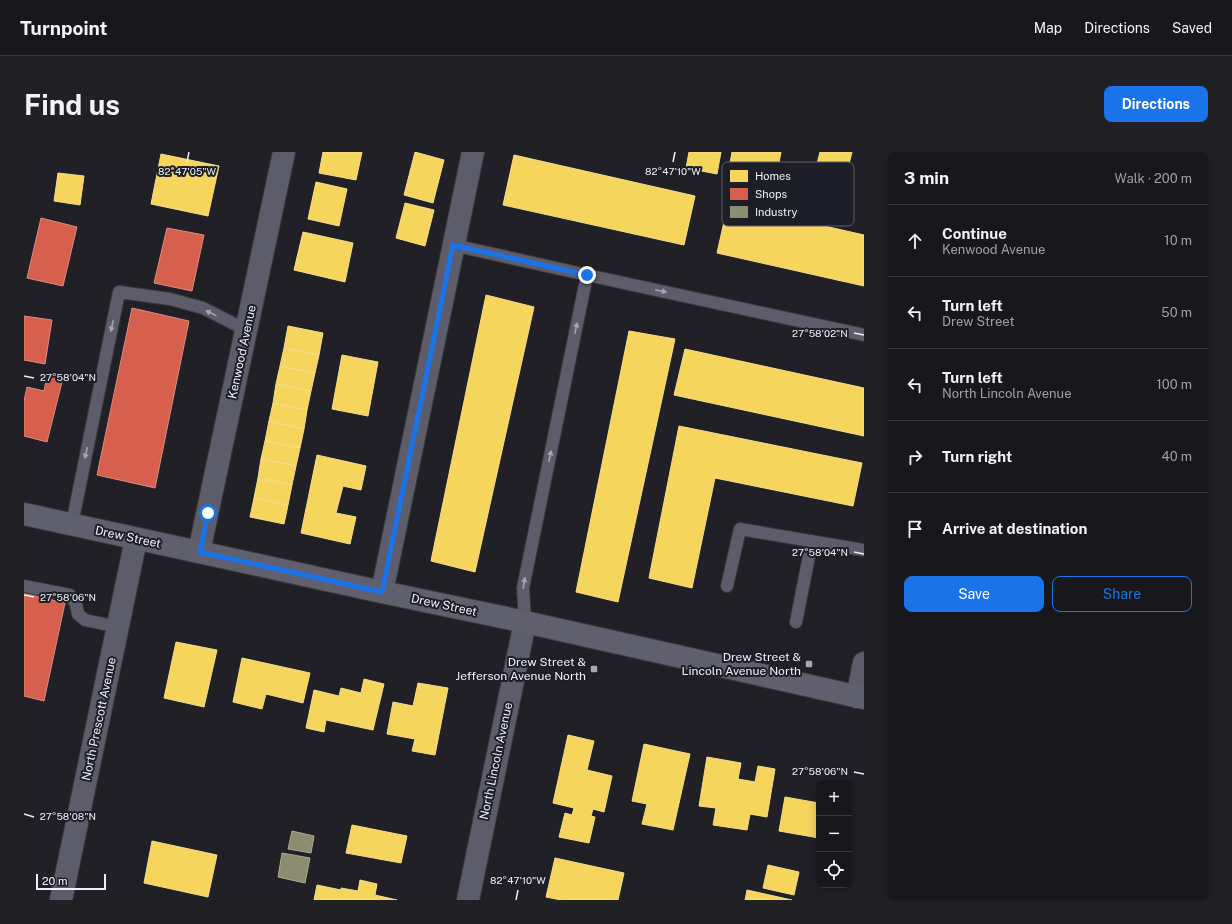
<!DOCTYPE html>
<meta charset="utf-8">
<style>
:root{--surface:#18181c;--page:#212125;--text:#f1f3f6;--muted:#9fa0a3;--line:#36373b;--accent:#1a73e8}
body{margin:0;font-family:"Public Sans",sans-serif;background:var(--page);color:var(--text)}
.controls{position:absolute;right:12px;bottom:12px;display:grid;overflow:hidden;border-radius:8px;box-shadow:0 2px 10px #0003}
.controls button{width:36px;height:36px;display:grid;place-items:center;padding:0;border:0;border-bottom:1px solid var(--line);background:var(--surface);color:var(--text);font:20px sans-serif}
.scale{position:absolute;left:12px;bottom:10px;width:70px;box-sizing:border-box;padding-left:4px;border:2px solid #eff0f6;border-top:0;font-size:11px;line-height:14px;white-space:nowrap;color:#eff0f6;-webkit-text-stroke:3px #1e1e28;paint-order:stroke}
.stop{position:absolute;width:12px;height:12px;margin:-9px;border:3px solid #1a73e8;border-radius:50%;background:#fff}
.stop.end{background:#1a73e8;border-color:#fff;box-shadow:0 1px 4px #0008}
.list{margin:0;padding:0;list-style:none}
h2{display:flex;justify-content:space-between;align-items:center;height:52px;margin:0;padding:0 16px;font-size:17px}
h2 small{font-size:13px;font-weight:400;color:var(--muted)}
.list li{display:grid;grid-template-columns:26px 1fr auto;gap:12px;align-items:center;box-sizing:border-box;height:72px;padding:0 16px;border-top:1px solid var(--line)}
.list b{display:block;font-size:15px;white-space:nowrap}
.list p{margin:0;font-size:13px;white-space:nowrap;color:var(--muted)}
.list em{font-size:13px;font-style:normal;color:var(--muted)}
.actions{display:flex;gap:8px;padding:12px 16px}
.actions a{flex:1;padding:9px 0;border:1px solid var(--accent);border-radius:8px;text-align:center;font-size:14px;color:var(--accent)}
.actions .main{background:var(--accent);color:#fff}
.icon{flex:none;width:22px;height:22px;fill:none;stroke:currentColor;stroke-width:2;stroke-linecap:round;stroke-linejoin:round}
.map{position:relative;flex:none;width:840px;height:748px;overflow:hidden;border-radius:8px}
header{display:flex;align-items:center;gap:24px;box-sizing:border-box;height:56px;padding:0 20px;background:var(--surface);border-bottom:1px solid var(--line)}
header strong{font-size:19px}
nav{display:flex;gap:22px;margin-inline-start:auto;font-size:14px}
.intro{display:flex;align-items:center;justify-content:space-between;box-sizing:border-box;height:96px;padding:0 24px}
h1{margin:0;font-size:28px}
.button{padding:10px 18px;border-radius:8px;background:var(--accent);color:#fff;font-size:14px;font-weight:700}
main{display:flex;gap:24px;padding:0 24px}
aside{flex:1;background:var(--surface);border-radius:8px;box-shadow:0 2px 10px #0003}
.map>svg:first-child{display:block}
.homes{fill:#f6d55c;stroke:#f4dd8a}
.shops{fill:#d6604d;stroke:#de8b80}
.industry{fill:#8c8c6e;stroke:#aaaa97}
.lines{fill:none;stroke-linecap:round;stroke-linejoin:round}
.service-casing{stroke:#3a3a3e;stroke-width:14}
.minor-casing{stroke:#3a3a3e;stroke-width:24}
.secondary-casing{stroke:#3a3a3e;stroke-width:24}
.service{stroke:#5c5c6a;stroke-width:12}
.minor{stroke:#5c5c6a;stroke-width:22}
.secondary{stroke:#605f6d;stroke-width:22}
.oneway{fill:#a6a6b0}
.route{stroke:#1a73e8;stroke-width:5}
.ticks{fill:none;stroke:#eff0f6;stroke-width:1.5}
.poi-dot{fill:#a7a7ad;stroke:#1e1e28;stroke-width:1.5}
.labels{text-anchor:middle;stroke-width:4;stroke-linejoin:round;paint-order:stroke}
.street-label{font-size:12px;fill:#eff0f6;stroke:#1e1e28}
.poi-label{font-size:12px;fill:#eff0f6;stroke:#1e1e28;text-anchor:end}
.key{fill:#1e1e28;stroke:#5d5d66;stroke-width:1}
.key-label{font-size:11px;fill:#eff0f6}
.ticks-label{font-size:10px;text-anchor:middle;fill:#eff0f6;stroke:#1e1e28;stroke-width:4;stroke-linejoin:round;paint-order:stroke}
</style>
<header>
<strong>Turnpoint</strong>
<nav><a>Map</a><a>Directions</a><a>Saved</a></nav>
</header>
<div class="intro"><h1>Find us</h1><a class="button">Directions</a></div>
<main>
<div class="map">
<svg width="840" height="748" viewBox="0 0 840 748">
<rect width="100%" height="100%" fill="#202026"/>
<path class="homes" d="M 299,0 L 338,0 L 332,28 L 295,21 Z
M 391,0 L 420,8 L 409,51 L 380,43 Z
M 665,0 L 697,0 L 693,22 L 662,16 Z
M 708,0 L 757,0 L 752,26 L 705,17 Z
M 796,0 L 828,0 L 816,48 L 786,40 Z
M 137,2 L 195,14 L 184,64 L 127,52 Z
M 490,3 L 671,44 L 660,93 L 479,53 Z
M 34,21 L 60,24 L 56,53 L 30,49 Z
M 292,30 L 323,37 L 315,74 L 284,67 Z
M 381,51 L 410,58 L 401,94 L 372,86 Z
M 704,52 L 840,83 L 840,134 L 693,101 Z
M 279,80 L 329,91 L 321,130 L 270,118 Z
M 462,143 L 510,155 L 451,420 L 407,409 Z
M 264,174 L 299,181 L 295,203 L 260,196 Z
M 605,179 L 651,187 L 594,450 L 552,440 Z
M 260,196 L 295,203 L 291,221 L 256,214 Z
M 661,197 L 840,236 L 840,284 L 650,243 Z
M 318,203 L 354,210 L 344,264 L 308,257 Z
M 256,214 L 291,221 L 287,239 L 252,232 Z
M 252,232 L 287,239 L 283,258 L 249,251 Z
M 249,251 L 283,258 L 280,277 L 245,269 Z
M 245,269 L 280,277 L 276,296 L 241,289 Z
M 655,274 L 838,311 L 829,354 L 691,326 L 668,436 L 625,426 Z
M 241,289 L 276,296 L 272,314 L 237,307 Z
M 293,303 L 342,314 L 337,338 L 319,334 L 312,361 L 332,365 L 326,392 L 277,381 Z
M 237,307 L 272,314 L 268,333 L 234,326 Z
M 234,326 L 268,333 L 264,353 L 230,346 Z
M 230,346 L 264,353 L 260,372 L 226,365 Z
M 152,490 L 193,498 L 180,555 L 140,546 Z
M 218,506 L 286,521 L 279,551 L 242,542 L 238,557 L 209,550 Z
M 340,527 L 360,532 L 349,578 L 302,568 L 300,580 L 282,576 L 290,538 L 315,544 L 317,536 L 337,541 Z
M 394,531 L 424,536 L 411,603 L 388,599 L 391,587 L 363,582 L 369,550 L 389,554 Z
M 544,583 L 570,589 L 563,618 L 588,624 L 580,660 L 569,657 L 567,664 L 571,665 L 565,691 L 535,685 L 541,661 L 548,663 L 550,656 L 529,651 Z
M 620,592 L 666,602 L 649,678 L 618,672 L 623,652 L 608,649 Z
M 683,605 L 717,611 L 714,627 L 731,630 L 734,614 L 751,617 L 743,665 L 726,662 L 723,678 L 689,673 L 692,656 L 675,654 Z
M 761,645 L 795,651 L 795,686 L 755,679 Z
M 328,673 L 383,684 L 377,711 L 322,701 Z
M 128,689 L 193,703 L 184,745 L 120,731 Z
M 531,706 L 600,721 L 594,748 L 537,748 L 522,745 Z
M 744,713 L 775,720 L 770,743 L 739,736 Z
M 336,728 L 353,732 L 351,743 L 373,748 L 290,748 L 293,733 L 317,738 L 317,736 L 334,739 Z
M 723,738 L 768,748 L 721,748 Z"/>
<path class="shops" d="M 17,66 L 53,75 L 39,134 L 3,126 Z
M 143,76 L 180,83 L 168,139 L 130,131 Z
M 108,156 L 165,169 L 131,336 L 73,323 Z
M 0,164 L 28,168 L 21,212 L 0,208 Z
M 23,223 L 39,226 L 23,290 L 0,284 L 0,249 L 3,235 L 20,239 Z
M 0,441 L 41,451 L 20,549 L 0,544 Z"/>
<path class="industry" d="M 268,679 L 290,684 L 287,701 L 264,697 Z
M 258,701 L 286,706 L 281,731 L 254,725 Z"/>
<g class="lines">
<g class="service-casing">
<path id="service" d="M 429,93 L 563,123
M 48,372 L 95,140 L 146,147 L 179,156 L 222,178
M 0,434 L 46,443 L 52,452 L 54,462 L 61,468 L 94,475
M 703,434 L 716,377 L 840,398
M 501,470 L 499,436 L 563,123 L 840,183
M 772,470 L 788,389"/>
</g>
<g class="minor-casing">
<path id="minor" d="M 175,400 L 260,0
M 358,440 L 449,0
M 833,545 L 840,511
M 37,748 L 112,387
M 444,748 L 501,470"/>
</g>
<g class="secondary-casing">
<path id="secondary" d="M 0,362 L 358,440 L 501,470 L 840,546"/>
</g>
<use href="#service" class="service"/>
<use href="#minor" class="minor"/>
<use href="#secondary" class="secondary"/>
</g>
<defs><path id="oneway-solid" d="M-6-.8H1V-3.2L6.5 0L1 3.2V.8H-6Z"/></defs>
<g class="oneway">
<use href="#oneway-solid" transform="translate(637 139) rotate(12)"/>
<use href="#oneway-solid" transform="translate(187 161) rotate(-154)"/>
<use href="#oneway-solid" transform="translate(88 174) rotate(102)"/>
<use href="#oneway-solid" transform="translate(552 176) rotate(-78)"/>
<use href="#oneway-solid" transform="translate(62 301) rotate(102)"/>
<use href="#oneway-solid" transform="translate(526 304) rotate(-78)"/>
<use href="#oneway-solid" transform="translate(500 431) rotate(-80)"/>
</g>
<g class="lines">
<path class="route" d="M 184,361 L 176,400 L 358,440 L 429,93 L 563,123"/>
</g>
<path class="ticks" d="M 163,10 L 165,0M 649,10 L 651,0M 830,181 L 840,183M 0,224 L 10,226M 830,400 L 840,402M 0,443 L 10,445M 830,620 L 840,622M 0,662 L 10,665M 492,748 L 494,738"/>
<g class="poi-dot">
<rect x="781" y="508" width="8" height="8" rx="2"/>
<rect x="566" y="513" width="8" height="8" rx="2"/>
</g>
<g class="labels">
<g class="street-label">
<text transform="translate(218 200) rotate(-78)" y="4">Kenwood Avenue</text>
<text transform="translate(104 385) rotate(12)" y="4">Drew Street</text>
<text transform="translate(420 453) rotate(12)" y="4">Drew Street</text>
<text transform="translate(75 567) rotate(-78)" y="4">North Prescott Avenue</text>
<text transform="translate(472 609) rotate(-78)" y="4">North Lincoln Avenue</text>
</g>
<g class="poi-label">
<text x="777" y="509">Drew Street &amp;<tspan x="777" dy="14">Lincoln Avenue North</tspan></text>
<text x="562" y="514">Drew Street &amp;<tspan x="562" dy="14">Jefferson Avenue North</tspan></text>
</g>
</g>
<rect x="698" y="10" width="132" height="64" rx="6" class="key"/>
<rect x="706" y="18" width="18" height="12" fill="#f6d55c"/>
<rect x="706" y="36" width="18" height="12" fill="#d6604d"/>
<rect x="706" y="54" width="18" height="12" fill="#8c8c6e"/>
<g class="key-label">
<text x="731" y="28">Homes</text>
<text x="731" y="46">Shops</text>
<text x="731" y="64">Industry</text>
</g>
<g class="ticks-label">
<text x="163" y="23">82°47'05"W</text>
<text x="649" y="23">82°47'10"W</text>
<text x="796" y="185">27°58'02"N</text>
<text x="44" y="229">27°58'04"N</text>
<text x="796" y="404">27°58'04"N</text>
<text x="44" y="449">27°58'06"N</text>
<text x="796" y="623">27°58'06"N</text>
<text x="44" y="668">27°58'08"N</text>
<text x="494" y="732">82°47'10"W</text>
</g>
</svg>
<div class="controls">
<button>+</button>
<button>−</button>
<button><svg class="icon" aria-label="locate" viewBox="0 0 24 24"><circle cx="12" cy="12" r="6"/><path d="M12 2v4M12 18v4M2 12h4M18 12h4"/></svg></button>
</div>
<div class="scale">20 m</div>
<div class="stop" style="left:184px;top:361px"></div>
<div class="stop end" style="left:563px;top:123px"></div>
</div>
<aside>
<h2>3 min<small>Walk · 200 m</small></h2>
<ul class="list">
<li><svg class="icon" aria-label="ahead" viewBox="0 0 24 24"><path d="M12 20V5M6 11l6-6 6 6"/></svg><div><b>Continue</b><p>Kenwood Avenue</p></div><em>10 m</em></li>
<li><svg class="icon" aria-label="left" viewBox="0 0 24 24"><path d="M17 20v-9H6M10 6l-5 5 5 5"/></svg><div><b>Turn left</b><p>Drew Street</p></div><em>50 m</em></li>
<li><svg class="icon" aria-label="left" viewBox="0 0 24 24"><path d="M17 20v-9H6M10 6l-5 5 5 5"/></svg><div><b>Turn left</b><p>North Lincoln Avenue</p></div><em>100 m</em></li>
<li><svg class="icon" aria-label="right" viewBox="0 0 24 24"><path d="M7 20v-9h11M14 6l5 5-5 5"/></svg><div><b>Turn right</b></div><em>40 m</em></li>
<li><svg class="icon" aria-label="arrive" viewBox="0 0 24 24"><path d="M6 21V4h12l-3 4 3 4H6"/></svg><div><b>Arrive at destination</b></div></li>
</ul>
<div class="actions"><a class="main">Save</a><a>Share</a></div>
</aside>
</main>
